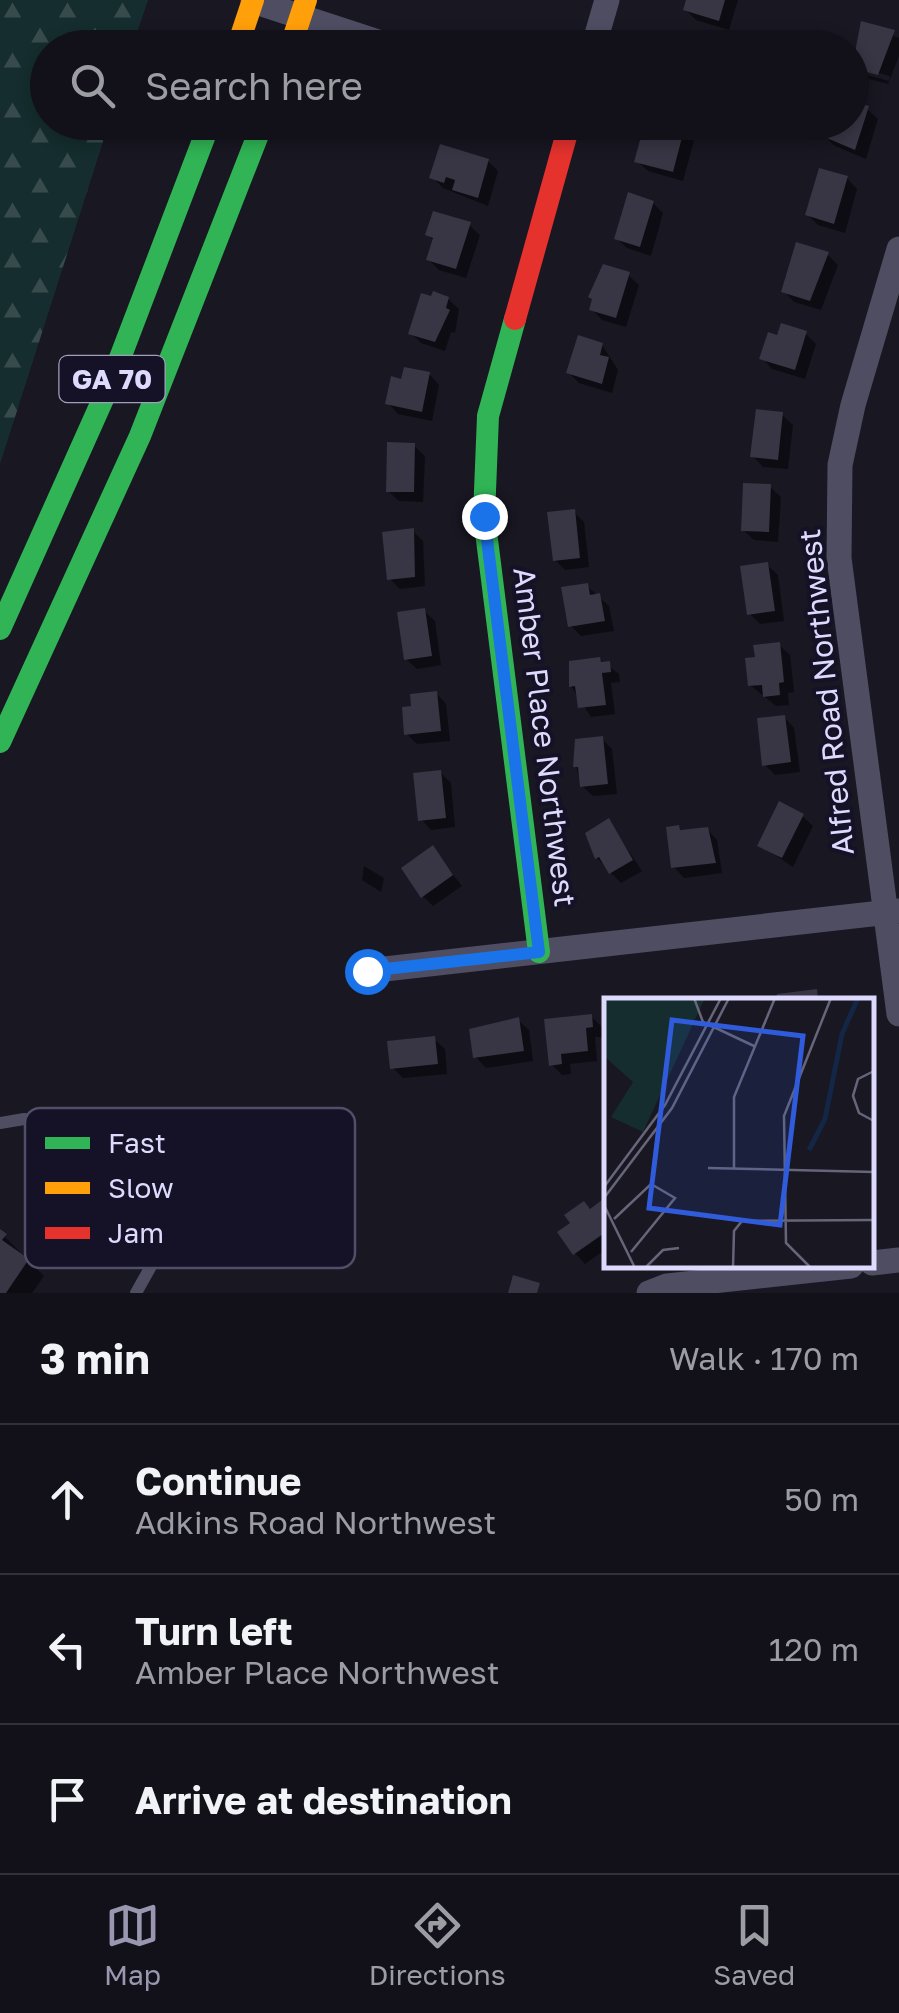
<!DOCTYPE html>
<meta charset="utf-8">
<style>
:root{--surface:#12111a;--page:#1f1f27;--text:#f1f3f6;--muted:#9c9da2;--line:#313139;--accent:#9996b0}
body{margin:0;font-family:"Golos Text",sans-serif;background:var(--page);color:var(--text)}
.stop{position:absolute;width:30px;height:30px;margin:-22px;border:8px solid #1a73e8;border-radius:50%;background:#fff}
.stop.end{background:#1a73e8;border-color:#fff;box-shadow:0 2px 10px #0008}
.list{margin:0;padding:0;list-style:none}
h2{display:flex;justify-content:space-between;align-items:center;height:130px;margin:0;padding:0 40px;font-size:42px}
h2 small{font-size:32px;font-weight:400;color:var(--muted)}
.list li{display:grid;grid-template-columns:65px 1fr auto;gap:30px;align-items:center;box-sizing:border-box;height:150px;padding:0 40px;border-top:2px solid var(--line)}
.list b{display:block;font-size:38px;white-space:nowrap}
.list p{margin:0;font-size:32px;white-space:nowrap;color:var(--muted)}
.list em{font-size:32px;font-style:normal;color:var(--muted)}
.icon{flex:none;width:55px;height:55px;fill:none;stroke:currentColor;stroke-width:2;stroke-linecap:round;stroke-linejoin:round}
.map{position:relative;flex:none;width:899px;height:1293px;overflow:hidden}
.search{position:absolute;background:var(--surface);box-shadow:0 5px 15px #0003;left:30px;right:30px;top:30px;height:110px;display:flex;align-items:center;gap:25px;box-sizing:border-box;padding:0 35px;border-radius:55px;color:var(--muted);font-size:38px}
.sheet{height:580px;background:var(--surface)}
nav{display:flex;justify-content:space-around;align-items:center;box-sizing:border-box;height:140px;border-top:2px solid var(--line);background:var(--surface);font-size:28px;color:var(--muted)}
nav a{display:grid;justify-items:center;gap:5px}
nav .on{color:var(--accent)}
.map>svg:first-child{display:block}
.forest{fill:url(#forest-firs)}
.shadow{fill:#0007;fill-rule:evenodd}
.building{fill:#383544}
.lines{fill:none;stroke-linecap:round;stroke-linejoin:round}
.lane{stroke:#4e4d62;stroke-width:12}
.street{stroke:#4e4d62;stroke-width:25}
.fast{stroke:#30b455;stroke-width:22}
.slow{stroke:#ff9f0a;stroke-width:22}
.jam{stroke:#e5322d;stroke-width:22}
.route{stroke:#1a73e8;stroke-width:12}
.labels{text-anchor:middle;stroke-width:8;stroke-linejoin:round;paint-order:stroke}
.shield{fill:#151227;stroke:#a29ebd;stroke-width:2.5}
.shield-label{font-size:28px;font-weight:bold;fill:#dedafd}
.street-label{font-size:30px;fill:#dedafd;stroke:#151227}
.inset-river{fill:none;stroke:#132646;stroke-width:5}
.inset-road{fill:none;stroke:#67657a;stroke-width:2.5}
.view{fill:#305cdc;fill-opacity:0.15;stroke:#305cdc;stroke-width:5}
.inset-edge{fill:none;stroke:#dedafd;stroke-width:5}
.key{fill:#151227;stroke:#514e67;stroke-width:2.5}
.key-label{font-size:28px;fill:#dedafd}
</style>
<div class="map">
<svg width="899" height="1293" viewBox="0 0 899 1293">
<defs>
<pattern id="forest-firs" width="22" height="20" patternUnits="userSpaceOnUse" patternTransform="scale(2.5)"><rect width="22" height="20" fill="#152d2e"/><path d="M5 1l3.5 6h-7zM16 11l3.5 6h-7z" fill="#374b4d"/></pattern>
</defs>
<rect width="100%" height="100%" fill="#181722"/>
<path class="forest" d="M 0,0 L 148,0 L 132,47 L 48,48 L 48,122 L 109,123 L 0,464 Z"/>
<path class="shadow" d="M 689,0 L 738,0 L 729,30 L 696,20 L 686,10 Z
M 863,24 L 899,38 L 899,56 L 888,84 L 861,77 L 852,67 ZM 860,68 L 890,76 L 889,81 L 860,73 Z
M 852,104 L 867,109 L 878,119 L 866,159 L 835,146 L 824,136 L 852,122 Z
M 653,122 L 689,122 L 697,130 L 683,181 L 648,171 L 637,161 Z
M 488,161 L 498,171 L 488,206 L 443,188 L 432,177 Z
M 847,178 L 857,189 L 845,233 L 818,225 L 808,215 Z
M 653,203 L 663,213 L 651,256 L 627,248 L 616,238 Z
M 469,225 L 480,235 L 466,278 L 439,270 L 428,259 L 434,241 L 428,235 Z
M 827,254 L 838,265 L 821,310 L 794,302 L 784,291 Z
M 628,275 L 639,285 L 626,327 L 602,320 L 592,309 Z
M 448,299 L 459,309 L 455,333 L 451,332 L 445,351 L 421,343 L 411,333 Z
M 805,333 L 816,344 L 805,379 L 772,369 L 762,358 L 779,338 Z
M 602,345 L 618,370 L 612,393 L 579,383 L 569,373 Z
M 429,374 L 439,385 L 432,421 L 398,414 L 388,403 L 403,381 Z
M 782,415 L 793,425 L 788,469 L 763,467 L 753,456 Z
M 414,446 L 425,456 L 423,502 L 399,501 L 388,491 Z
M 770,487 L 781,497 L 778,542 L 754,540 L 743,530 Z
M 574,512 L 584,522 L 589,567 L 565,570 L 555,560 Z
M 413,531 L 423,541 L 425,586 L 400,589 L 390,579 Z
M 767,565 L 778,575 L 784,621 L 760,624 L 750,614 Z
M 587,586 L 609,606 L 614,631 L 581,636 L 570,625 Z
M 424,611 L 435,621 L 441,665 L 417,669 L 406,659 Z
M 779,645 L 790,655 L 794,692 L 788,693 L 789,705 L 776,706 L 750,685 L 757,659 Z
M 599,659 L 619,674 L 620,682 L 611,683 L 615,714 L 591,717 L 571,686 Z
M 436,693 L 446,704 L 450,741 L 417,744 L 407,734 Z
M 784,717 L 794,728 L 800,772 L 775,775 L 765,765 Z
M 602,739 L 612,749 L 617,794 L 593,796 L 582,786 L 576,766 Z
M 440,772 L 451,783 L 455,827 L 431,830 L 421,819 Z
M 802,816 L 813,826 L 793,867 L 760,845 Z
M 609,822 L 642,871 L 621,883 L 597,858 Z
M 707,829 L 717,840 L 722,873 L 684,878 L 674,867 L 669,830 Z
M 433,849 L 462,886 L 433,906 L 423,896 Z
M 364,866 L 384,878 L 381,892 L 362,880 Z
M 591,1016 L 602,1027 L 603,1037 L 595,1037 L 597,1061 L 570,1064 L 571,1074 L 562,1075 L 551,1064 Z
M 518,1020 L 529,1030 L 533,1061 L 486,1068 L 476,1057 Z
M 434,1039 L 445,1049 L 447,1074 L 403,1078 L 393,1068 Z
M 606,1200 L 606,1249 L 585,1264 L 575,1253 L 591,1211 Z
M 0,1232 L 44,1276 L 32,1293 L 0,1293 Z"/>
<path class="building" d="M 686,0 L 725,0 L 719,21 L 683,10 Z
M 861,21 L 895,30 L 878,75 L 852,68 Z
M 852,101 L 869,106 L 855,150 L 822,136 L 826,122 L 852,122 Z
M 652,122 L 686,122 L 673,172 L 634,162 L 642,133 L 648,135 Z
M 440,144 L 489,159 L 478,198 L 452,190 L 455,180 L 446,177 L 444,183 L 429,178 Z
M 819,168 L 848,176 L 834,224 L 805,215 Z
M 628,192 L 654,201 L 640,247 L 614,239 Z
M 433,211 L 471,222 L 456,269 L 426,260 L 433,238 L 425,235 Z
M 796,242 L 829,252 L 810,301 L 781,292 Z
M 603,264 L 630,272 L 616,318 L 589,310 L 592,299 L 588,297 Z
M 433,291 L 449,297 L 446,308 L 450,310 L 435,342 L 408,334 L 421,293 L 431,296 Z
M 781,323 L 807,331 L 795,370 L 759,359 L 768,332 L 777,335 Z
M 578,335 L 603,343 L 600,355 L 609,357 L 602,384 L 566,373 Z
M 404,367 L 430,372 L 422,412 L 385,404 L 391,376 L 401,379 Z
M 756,409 L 783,412 L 778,460 L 750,457 Z
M 387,442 L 415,443 L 414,492 L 386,492 Z
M 743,483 L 771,484 L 769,532 L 741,531 Z
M 575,509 L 580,558 L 553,561 L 547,512 Z
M 414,528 L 415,577 L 387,580 L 382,532 Z
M 768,562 L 775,611 L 747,615 L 740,566 Z
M 588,583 L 590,595 L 600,593 L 605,621 L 568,627 L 561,587 Z
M 425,608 L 432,656 L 404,660 L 397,612 Z
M 780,642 L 784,682 L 779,683 L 780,695 L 763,697 L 762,685 L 748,686 L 745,658 L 755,657 L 753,645 Z
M 600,657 L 601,662 L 610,661 L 611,672 L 602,673 L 606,705 L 578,708 L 575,686 L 569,687 L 569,661 Z
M 437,691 L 441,731 L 404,735 L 402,707 L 411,706 L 410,694 Z
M 785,715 L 791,762 L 762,766 L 757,718 Z
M 603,736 L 608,784 L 580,787 L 578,767 L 573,767 L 575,739 Z
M 441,770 L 446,818 L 418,821 L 413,773 Z
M 779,801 L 804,814 L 782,858 L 757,846 Z
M 609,818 L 633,860 L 609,874 L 599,857 L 595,859 L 585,833 Z
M 679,825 L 680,830 L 708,827 L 716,863 L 671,868 L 666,827 Z
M 433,845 L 453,875 L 421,898 L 401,868 Z
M 817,989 L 818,1001 L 777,1001 L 777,994 Z
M 592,1014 L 593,1027 L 586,1028 L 588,1051 L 561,1054 L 562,1064 L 549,1066 L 544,1019 Z
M 519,1017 L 524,1051 L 473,1058 L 469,1029 Z
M 435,1036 L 438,1064 L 390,1069 L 387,1041 Z
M 606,1197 L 606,1232 L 573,1255 L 557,1232 L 570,1223 L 564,1215 L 584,1201 L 590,1209 Z
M 0,1229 L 7,1234 L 2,1240 L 29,1259 L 6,1293 L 0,1293 Z
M 513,1275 L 540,1283 L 537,1293 L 508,1293 Z"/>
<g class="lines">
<path class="lane" d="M 0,1123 L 24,1119 L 63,1125 L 166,1199 L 173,1227 L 136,1293
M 99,1222 L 156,1259"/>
<path class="street" d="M 253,1 L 396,48
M 593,48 L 607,0
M 899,249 L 853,405 L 840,465 L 839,558 L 899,1014
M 367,971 L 899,911
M 872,1263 L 899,1260
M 649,1293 L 667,1286 L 851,1266"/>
<path class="fast" d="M 515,319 L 488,416 L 484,516 L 539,952
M 0,629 L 112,379 L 210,122
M 0,742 L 140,436 L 263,122"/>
<path class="slow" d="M 237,48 L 253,0
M 290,48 L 306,0"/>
<path class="jam" d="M 515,319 L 570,122"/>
</g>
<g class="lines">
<path class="route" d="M 367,971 L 539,952 L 484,516"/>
</g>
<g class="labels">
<rect class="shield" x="59.5" y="356" width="105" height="46" rx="8"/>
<g class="shield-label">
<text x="112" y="389">GA 70</text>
</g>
<g class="street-label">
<text transform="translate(827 692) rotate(-96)" y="10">Alfred Road Northwest</text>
<text transform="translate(544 737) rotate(83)" y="10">Amber Place Northwest</text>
</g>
</g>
<g transform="translate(604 998)">
<rect width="270" height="270" fill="#181722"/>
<path d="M 101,0 L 39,134 L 7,119 L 29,84 L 0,58 L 0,1 Z" fill="#152d2e"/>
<path class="inset-river" d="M 205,152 L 221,121 L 238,36 L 254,0"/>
<path class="inset-road" d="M 90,0 L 99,24 L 150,48M 270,73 L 254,81 L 249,98 L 255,115 L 270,123M 104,170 L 270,174M 130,170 L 130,99 L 171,0M 0,189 L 61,107 L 117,0M 0,200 L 68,110 L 125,0M 0,207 L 31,270M 10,221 L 47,186 L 71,200 L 27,254M 41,270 L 59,252 L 75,250M 129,270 L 130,233 L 138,223 L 270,222M 207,270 L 182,245 L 180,118 L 227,0"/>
<path class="view" d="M 68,22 L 199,38 L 176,227 L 45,210 Z"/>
<rect width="270" height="270" class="inset-edge"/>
</g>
<rect x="25" y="1108" width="330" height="160" rx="15" class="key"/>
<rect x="45" y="1137" width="45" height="12" fill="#30b455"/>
<rect x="45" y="1182" width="45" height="12" fill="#ff9f0a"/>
<rect x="45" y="1227" width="45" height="12" fill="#e5322d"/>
<g class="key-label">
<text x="108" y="1153">Fast</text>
<text x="108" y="1198">Slow</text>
<text x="108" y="1243">Jam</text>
</g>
</svg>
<div class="stop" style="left:367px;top:971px"></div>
<div class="stop end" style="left:484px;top:516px"></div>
<div class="search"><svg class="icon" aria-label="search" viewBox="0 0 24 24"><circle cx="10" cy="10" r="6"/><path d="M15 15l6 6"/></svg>Search here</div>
</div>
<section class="sheet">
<h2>3 min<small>Walk · 170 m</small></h2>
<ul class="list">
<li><svg class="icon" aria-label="ahead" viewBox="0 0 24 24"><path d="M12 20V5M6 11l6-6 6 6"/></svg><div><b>Continue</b><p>Adkins Road Northwest</p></div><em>50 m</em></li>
<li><svg class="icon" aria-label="left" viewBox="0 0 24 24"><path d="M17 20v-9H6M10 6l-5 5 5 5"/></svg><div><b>Turn left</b><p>Amber Place Northwest</p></div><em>120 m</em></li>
<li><svg class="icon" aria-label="arrive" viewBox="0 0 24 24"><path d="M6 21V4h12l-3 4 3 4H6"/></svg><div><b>Arrive at destination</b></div></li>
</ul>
</section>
<nav>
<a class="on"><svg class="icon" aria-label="map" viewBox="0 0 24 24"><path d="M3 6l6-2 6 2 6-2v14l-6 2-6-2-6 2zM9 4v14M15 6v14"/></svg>Map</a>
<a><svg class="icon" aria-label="directions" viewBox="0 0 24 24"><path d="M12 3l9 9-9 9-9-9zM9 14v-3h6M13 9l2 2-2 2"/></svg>Directions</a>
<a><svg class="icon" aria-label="saved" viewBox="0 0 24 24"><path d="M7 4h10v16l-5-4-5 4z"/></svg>Saved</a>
</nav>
